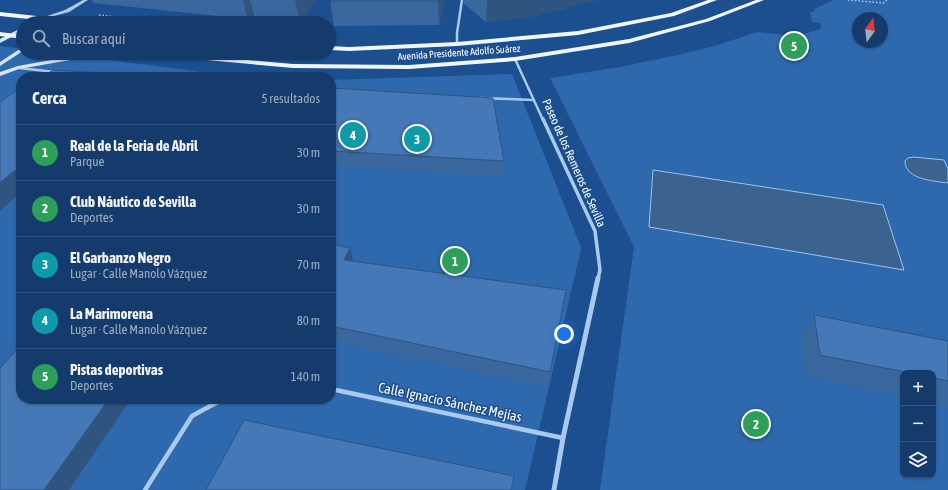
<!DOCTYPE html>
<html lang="es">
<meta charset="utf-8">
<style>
:root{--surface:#143b6b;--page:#214673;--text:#f1f3f6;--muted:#9dadc1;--line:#33557e;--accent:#e69b98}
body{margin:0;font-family:"Asap Condensed",sans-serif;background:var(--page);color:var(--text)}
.controls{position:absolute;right:12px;bottom:12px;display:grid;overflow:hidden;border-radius:8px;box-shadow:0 1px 3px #0004}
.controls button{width:36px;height:36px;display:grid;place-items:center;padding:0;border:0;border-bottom:1px solid var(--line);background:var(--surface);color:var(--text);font:20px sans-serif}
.compass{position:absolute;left:852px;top:12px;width:36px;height:36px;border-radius:50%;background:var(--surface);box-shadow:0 1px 3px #0004;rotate:15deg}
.you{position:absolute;left:564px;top:334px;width:14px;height:14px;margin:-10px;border:3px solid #fff;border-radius:50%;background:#1a73e8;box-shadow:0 0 0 6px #1a73e833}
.badge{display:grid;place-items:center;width:26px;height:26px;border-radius:50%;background:var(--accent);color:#fff;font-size:13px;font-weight:700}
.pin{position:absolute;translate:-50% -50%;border:2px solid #fff;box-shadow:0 1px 4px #0006}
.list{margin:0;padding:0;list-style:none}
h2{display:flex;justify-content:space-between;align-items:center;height:52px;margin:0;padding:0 16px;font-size:17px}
h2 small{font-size:13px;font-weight:400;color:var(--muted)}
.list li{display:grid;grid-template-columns:26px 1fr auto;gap:12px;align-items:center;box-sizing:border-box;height:56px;padding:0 16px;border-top:1px solid var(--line)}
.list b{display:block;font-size:15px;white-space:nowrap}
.list p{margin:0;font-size:13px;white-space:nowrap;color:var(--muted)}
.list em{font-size:13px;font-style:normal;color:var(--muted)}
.icon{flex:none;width:22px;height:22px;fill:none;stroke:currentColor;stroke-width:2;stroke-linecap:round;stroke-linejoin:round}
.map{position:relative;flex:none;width:948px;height:490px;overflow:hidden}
.search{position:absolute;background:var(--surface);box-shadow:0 1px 3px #0004;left:16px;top:16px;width:320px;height:44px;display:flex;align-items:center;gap:10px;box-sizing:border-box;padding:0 14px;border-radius:22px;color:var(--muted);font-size:15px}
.panel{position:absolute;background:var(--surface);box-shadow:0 1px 3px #0004;left:16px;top:72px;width:320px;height:332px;border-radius:16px}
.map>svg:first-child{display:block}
.green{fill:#2e69ad;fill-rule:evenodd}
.water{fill:#3c6290;stroke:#9cc4f0}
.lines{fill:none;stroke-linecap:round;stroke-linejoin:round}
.path{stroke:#a9c9ee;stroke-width:1.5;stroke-dasharray:1.5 2;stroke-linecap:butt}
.pedestrian-far1{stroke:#a9c9ee;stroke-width:2.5}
.pedestrian{stroke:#a9c9ee;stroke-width:4.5}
.minor-far2{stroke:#a9c9ee;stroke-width:2.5}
.minor-far1{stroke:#a9c9ee;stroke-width:3.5}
.minor{stroke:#a9c9ee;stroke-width:5}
.tertiary{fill:#a9c9ee;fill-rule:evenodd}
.secondary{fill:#d6e6fa;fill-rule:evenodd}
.primary{fill:#f0f6ff;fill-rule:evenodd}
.wall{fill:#3a679d}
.shaded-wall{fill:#305480}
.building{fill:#4478b7;stroke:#305480}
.labels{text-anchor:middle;stroke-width:3;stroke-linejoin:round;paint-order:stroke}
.far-street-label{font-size:10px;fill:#fff;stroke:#1b4f8f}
.street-label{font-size:12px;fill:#fff;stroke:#1b4f8f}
.near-street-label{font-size:14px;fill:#fff;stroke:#1b4f8f}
</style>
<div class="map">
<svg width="948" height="490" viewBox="0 0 948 490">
<rect width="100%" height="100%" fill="#1b4f8f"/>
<path class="green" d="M 834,0 L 948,0 L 948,490 L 600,490 L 634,247 L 550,78 L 620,67 L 682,54 L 718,45 L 757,32 L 795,36 L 821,29 L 820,23 L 812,22 L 810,12 L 814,12 L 814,9 ZM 858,18 L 882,18 L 882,42 L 858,42 ZM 903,373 L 933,373 L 933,475 L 903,475 Z
M 0,46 L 23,49 L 23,53 L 55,53 L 241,77 L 21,77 L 21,399 L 331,399 L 331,80 L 512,74 L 582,250 L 581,249 L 525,490 L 0,490 Z"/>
<path class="water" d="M 914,157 L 944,160 L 948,169 L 948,183 C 935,181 905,180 905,161 L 908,158 Z
M 653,170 L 883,205 L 904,270 L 649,227 Z"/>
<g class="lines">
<path class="path" d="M 848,0 L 884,3 L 887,0
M 99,15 L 173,23
M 118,58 L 126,53"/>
<path class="pedestrian-far1" d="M 19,68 L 55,72
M 480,98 L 534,100"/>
<path class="pedestrian" d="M 331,389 L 563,438
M 145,490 L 192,416 L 223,399"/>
<path class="minor-far2" d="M 247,23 L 258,14
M 457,44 L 457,33 L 462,0
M 515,59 L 543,120"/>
<path class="minor-far1" d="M 543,119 L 595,231 L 600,270 L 598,279"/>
<path class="minor" d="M 554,490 L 563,438 L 598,278"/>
<path class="tertiary" d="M 83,0 L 88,0 L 69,12 L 43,19 L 41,18 L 65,10 Z"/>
<path class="secondary" d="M 41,17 L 46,18 L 38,23 L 31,23 Z
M 23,27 L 23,31 L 0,43 L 0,39 Z
M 23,47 L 23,51 L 0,66 L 0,62 Z
M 90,53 L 102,53 L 99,55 L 19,69 L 0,76 L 0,72 L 18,66 Z"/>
<path class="primary" d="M 708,0 L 717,0 L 674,16 L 578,35 L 457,46 L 349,51 L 329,50 L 329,46 L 349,47 L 457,42 L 578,31 L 671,13 Z
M 756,0 L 764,0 L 710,21 L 629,43 L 515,61 L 409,69 L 293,68 L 151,55 L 148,53 L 170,53 L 293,64 L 409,65 L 515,57 L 629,39 L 706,19 Z
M 0,12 L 83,21 L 86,23 L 66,23 L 0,16 Z
M 0,32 L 23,35 L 23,39 L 0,36 Z"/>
</g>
<path class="wall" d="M 92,0 L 317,0 L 301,23 L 288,23 L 255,20 L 254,14 L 247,19 L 93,3 Z
M 445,0 L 439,25 L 334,26 L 330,1 Z
M 464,0 L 597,0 L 535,16 L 486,22 L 464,4 Z
M 331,88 L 504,161 L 503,176 L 331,166 Z
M 331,244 L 350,248 L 353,261 L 563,306 L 547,387 L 331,341 Z
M 814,315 L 948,341 L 948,406 L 933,403 L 933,373 L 903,373 L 903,396 L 806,376 L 801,337 Z"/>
<path class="shaded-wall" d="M 243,0 L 250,0 L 254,14 L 247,19 Z
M 295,0 L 317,0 L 301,23 L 300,23 Z
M 438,0 L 445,0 L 439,25 L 438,1 Z
M 487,0 L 597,0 L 535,16 L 486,22 Z
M 21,167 L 21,192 L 0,211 L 0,183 L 10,174 Z
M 350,248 L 354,264 L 344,260 Z
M 109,399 L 131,399 L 69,490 L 44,490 Z"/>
<path class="building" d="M 331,0 L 438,0 L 438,1 L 330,1 Z
M 53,70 L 170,77 L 43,77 Z
M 21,87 L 21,167 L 10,174 L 0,183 L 0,102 Z
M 331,88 L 493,98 L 504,161 L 331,151 Z
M 331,244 L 350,248 L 344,260 L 566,290 L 550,372 L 331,326 Z
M 814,315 L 948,341 L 948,381 L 933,378 L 933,373 L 910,373 L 820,355 Z
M 21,345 L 21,399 L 109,399 L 44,490 L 0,490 L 0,368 Z
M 244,420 L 514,476 L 511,490 L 206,490 Z"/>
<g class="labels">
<g class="far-street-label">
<text transform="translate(459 52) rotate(-4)" y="4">Avenida Presidente Adolfo Suárez</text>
</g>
<g class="street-label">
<text transform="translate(574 163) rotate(66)" y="4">Paseo de los Remeros de Sevilla</text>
</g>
<g class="near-street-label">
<text transform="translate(450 402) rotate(12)" y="5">Calle Ignacio Sánchez Mejías</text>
</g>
</g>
</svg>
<div class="controls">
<button>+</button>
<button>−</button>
<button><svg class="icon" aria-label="layers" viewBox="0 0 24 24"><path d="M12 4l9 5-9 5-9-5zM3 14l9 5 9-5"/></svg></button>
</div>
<svg class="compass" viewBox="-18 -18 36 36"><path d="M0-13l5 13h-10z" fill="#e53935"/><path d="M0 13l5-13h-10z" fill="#9dadc1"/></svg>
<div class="you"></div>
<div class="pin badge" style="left:455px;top:261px;background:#2e9e5b">1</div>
<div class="pin badge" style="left:756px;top:424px;background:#2e9e5b">2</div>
<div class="pin badge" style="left:417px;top:139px;background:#0f9aa8">3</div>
<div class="pin badge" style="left:353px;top:135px;background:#0f9aa8">4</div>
<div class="pin badge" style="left:794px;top:46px;background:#2e9e5b">5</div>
<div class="search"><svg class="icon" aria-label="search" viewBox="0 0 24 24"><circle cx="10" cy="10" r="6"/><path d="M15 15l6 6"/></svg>Buscar aquí</div>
<section class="panel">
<h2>Cerca<small>5 resultados</small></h2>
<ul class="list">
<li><span class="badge" style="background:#2e9e5b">1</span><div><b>Real de la Feria de Abril</b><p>Parque</p></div><em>30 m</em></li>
<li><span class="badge" style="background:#2e9e5b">2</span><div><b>Club Náutico de Sevilla</b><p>Deportes</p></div><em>30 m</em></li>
<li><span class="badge" style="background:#0f9aa8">3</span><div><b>El Garbanzo Negro</b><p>Lugar · Calle Manolo Vázquez</p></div><em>70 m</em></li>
<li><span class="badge" style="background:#0f9aa8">4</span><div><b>La Marimorena</b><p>Lugar · Calle Manolo Vázquez</p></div><em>80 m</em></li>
<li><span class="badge" style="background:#2e9e5b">5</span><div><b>Pistas deportivas</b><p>Deportes</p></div><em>140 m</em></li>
</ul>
</section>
</div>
